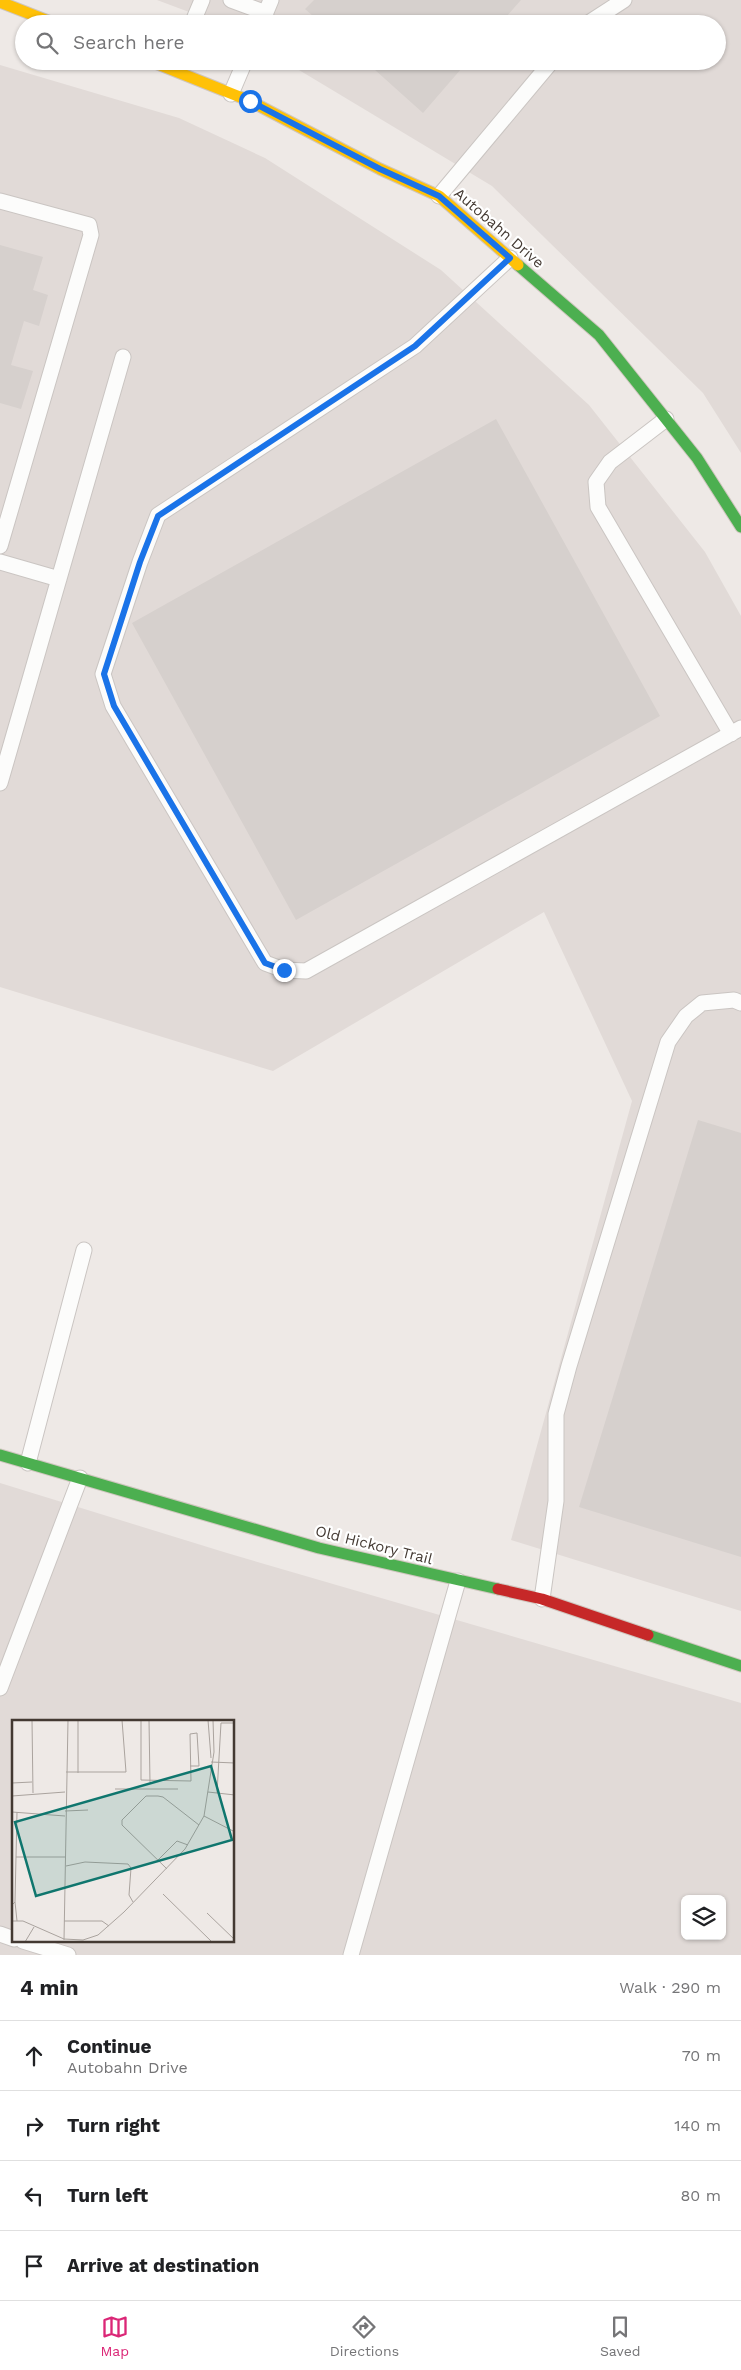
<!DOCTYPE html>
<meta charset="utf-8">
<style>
:root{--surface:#fff;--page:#f6f6f6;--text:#202124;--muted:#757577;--line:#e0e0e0;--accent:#db2777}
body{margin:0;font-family:"Work Sans",sans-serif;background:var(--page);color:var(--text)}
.controls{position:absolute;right:15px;bottom:15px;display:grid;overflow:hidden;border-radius:8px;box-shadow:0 1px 4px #0004}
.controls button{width:45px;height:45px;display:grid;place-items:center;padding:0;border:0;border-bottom:1px solid var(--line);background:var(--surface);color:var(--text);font:25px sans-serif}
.stop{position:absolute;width:15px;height:15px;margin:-11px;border:4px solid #1a73e8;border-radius:50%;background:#fff}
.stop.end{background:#1a73e8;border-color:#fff;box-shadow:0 1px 5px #0008}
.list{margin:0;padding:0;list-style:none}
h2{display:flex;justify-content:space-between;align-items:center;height:65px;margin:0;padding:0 20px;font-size:21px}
h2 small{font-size:16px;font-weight:400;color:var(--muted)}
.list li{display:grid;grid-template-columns:32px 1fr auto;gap:15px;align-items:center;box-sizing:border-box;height:70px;padding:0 20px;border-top:1px solid var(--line)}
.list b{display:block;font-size:19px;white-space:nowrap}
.list p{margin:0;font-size:16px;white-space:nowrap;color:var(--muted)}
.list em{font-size:16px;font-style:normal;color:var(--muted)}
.icon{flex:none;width:28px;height:28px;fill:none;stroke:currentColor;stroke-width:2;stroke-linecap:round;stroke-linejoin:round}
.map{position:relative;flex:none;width:741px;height:1955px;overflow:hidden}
.search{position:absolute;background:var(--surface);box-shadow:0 1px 4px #0004;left:15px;right:15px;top:15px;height:55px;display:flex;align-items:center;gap:12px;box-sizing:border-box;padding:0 18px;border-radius:28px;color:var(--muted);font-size:19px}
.sheet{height:345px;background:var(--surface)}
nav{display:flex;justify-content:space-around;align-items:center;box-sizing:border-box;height:70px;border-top:1px solid var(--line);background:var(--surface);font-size:14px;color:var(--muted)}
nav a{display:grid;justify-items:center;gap:2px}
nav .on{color:var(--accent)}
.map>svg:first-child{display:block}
.industrial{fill:#e1dad7;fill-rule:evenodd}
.building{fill:#d6d0cd}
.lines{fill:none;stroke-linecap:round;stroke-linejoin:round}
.lane-casing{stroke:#cac5c2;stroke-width:17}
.fast-casing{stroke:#cfc6be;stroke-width:13}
.slow-casing{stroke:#cfc6be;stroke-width:13}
.jam-casing{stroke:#cfc6be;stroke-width:13}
.lane{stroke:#fcfcfb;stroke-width:15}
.fast{stroke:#4caf50;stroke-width:11}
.slow{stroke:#ffc107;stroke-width:11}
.jam{stroke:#c62828;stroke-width:11}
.route{stroke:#1a73e8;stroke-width:6}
.labels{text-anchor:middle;stroke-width:4.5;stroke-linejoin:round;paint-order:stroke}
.street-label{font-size:15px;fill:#433932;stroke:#fff}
.inset-road{fill:none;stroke:#aaa39e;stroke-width:1}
.view{fill:#0f766e;fill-opacity:0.15;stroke:#0f766e;stroke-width:2.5}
.inset-edge{fill:none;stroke:#433932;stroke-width:2.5}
</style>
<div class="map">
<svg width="741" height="1955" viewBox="0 0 741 1955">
<rect width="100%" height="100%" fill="#eee9e6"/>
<path class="industrial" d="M 157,0 L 741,0 L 741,453 L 703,393 L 492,186 L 284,61 L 717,61 L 717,24 L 221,24 Z
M 0,65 L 179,118 L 265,158 L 441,270 L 589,405 L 705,552 L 741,616 L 741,1611 L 511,1540 L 632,1101 L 544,912 L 273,1071 L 0,987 Z
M 0,1483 L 227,1553 L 741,1703 L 741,1955 L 0,1955 ZM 14,1721 L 234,1721 L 234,1941 L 14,1941 ZM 685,1899 L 722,1899 L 722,1936 L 685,1936 Z"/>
<path class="building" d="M 314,0 L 521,0 L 500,24 L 322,24 L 305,9 Z
M 365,61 L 468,61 L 423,113 Z
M 0,245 L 43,257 L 33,290 L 48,295 L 39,326 L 24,321 L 11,365 L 33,371 L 21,409 L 0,403 Z
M 496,419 L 660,716 L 296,920 L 132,623 Z
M 698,1120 L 741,1133 L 741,1557 L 579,1507 Z"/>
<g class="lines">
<g class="lane-casing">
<path id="lane" d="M 231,0 L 266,13
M 192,24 L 202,0
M 261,24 L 271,0
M 587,24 L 624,0
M 231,94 L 245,61
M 439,196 L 552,61
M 0,201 L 89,225 L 91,235 L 0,546
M 510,258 L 415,346 L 158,515 L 140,562 L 103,674 L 113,706 L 265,963 L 284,970 L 306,971 L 741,728
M 666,419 L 610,462 L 596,482 L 598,507 L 731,734
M 0,562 L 59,579
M 0,783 L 123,357
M 28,1463 L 84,1250
M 542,1599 L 556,1501 L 556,1414 L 569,1366 L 668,1042 L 686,1016 L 702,1003 L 734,1000 L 741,1003
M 0,1688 L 80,1478
M 0,1934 L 14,1939
M 23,1941 L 68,1955
M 351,1955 L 458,1581"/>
</g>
<g class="fast-casing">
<path id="fast" d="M 518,265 L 599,335 L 697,458 L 741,527
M 0,1455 L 319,1548 L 498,1589
M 648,1635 L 741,1666"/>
</g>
<g class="slow-casing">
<path id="slow" d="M 0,2 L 56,24
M 150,61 L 250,101 L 380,169 L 439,196 L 518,265"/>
</g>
<g class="jam-casing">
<path id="jam" d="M 498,1589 L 542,1599 L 648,1635"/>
</g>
<use href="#lane" class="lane"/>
<use href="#fast" class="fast"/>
<use href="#slow" class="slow"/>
<use href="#jam" class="jam"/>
</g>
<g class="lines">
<path class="route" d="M 250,101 L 380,169 L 439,196 L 510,258 L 415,346 L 158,516 L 140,562 L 104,674 L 114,706 L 265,963 L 284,970"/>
</g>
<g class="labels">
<g class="street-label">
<text transform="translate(499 228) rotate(41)" y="5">Autobahn Drive</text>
<text transform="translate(374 1545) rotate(14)" y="5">Old Hickory Trail</text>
</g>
</g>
<g transform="translate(12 1720)">
<rect width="222" height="222" fill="#eee9e6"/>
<path class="inset-road" d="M 20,0 L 21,73M 66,0 L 66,53M 129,0 L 129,60 L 179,61 L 178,14 L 185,13 L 187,46 L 178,46M 137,0 L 138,62M 196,0 L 199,38M 199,42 L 223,43M 54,52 L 114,52 L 110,0M 0,63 L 20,62M 103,69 L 166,69M 196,72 L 223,75M 205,73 L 209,3 L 223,3M 0,76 L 53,72M 53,91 L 76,90M 0,92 L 53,96M 192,96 L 223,112M 4,137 L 53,137M 146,140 L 165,121 L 176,125M 54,146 L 73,142 L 116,144 L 119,148 L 117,175 L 121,182M 155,149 L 110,105 L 110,100 L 134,76 L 146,76 L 151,77 L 187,105M 151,174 L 200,222M 3,182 L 5,201M 0,185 L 3,182 L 5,92M 195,193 L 223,220M 0,201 L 11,201 L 52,219 L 71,220 L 86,215 L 112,192 L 173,129 L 192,96 L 202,32 L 201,0M 52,201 L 90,201 L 97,206M 52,220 L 56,0M 13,222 L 22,207"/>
<path class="view" d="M 199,46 L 220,120 L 24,176 L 3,102 Z"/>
<rect width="222" height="222" class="inset-edge"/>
</g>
</svg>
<div class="controls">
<button><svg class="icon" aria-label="layers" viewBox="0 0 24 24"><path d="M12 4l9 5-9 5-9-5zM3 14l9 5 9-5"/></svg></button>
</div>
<div class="stop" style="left:250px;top:101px"></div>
<div class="stop end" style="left:284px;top:970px"></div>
<div class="search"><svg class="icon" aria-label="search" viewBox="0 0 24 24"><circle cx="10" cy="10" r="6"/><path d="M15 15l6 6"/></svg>Search here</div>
</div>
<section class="sheet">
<h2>4 min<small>Walk · 290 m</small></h2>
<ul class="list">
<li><svg class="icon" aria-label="ahead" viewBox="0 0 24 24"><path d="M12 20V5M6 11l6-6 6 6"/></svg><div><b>Continue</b><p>Autobahn Drive</p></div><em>70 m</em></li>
<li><svg class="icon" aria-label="right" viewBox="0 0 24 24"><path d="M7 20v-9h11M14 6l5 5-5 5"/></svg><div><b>Turn right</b></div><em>140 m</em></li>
<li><svg class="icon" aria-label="left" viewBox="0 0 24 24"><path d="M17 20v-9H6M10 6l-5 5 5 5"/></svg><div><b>Turn left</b></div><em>80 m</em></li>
<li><svg class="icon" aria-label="arrive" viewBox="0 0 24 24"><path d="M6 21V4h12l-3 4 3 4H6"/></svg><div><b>Arrive at destination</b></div></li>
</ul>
</section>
<nav>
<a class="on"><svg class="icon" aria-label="map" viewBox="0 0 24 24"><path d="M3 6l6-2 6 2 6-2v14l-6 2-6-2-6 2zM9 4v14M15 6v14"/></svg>Map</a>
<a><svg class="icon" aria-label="directions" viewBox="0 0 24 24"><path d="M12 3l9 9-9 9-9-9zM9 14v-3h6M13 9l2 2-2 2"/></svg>Directions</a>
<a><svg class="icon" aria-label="saved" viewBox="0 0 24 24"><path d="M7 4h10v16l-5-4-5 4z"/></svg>Saved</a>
</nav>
